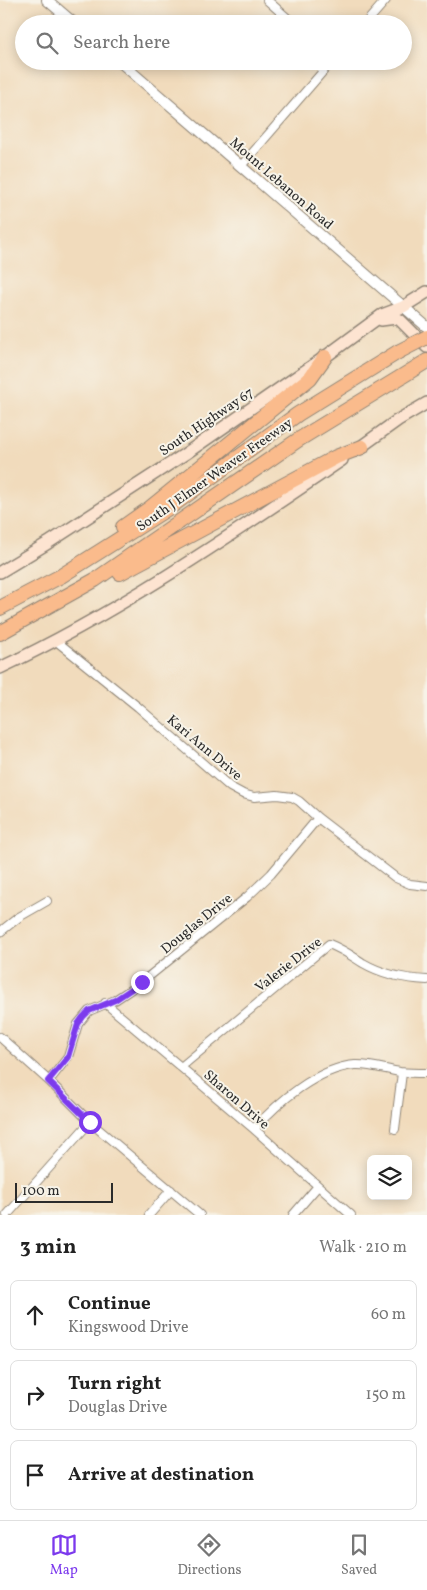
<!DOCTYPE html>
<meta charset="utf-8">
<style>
:root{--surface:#fff;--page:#f6f6f6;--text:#222;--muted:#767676;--line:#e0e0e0;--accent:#7c3aed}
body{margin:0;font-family:Vollkorn,serif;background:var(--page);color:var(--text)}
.controls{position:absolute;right:15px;bottom:15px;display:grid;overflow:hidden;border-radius:8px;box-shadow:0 2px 12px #0003}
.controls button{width:45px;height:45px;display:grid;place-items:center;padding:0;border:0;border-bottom:1px solid var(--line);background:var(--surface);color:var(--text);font:25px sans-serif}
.scale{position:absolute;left:15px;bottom:12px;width:98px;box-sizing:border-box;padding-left:5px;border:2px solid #2b2b2b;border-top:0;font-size:14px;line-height:18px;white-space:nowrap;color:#2b2b2b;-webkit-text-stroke:4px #f7f3e8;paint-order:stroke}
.stop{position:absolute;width:15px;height:15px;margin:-11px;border:4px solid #7c3aed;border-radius:50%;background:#fff}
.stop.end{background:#7c3aed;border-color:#fff;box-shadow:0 1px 5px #0008}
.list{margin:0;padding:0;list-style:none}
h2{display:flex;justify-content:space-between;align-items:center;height:65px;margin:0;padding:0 20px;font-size:21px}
h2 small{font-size:16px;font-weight:400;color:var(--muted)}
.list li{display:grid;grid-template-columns:32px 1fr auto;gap:15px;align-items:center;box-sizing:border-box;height:70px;margin:0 10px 10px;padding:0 10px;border:1px solid var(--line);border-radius:8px}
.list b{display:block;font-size:19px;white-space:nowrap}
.list p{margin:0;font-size:16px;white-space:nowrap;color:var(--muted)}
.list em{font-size:16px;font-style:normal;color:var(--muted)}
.icon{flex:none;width:28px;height:28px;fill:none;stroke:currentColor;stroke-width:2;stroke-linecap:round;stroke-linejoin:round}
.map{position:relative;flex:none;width:427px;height:1215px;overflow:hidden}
.search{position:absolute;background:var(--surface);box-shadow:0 2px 12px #0003;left:15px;right:15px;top:15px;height:55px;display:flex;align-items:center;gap:12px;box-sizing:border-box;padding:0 18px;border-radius:28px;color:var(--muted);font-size:19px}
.sheet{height:305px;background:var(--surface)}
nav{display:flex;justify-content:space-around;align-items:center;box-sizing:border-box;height:70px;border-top:1px solid var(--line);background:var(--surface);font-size:14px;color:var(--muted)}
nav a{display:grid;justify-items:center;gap:2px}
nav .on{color:var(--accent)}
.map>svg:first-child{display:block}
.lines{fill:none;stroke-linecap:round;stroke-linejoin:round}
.minor-casing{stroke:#8e8374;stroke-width:10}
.tertiary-casing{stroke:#8e8374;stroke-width:12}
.secondary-casing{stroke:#8e8374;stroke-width:14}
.motorway-casing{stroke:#8e8374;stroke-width:16}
.minor{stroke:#fff;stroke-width:8}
.tertiary{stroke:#fff;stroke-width:10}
.secondary{stroke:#fde4d1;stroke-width:11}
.motorway{stroke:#fabb8c;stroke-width:14}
.motorway-bridge-casing{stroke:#8e8374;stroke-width:16;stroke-linecap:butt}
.motorway-bridge{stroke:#fabb8c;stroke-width:14}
.route{stroke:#7c3aed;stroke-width:6}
.labels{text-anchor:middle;stroke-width:4;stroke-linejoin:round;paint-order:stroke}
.street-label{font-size:14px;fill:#2b2b2b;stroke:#f7f3e8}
</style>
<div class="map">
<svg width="427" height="1215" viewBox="0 0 427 1215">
<rect width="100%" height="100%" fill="#f7f3e8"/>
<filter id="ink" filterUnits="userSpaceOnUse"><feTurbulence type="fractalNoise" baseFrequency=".02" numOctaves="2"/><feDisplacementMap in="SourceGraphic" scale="10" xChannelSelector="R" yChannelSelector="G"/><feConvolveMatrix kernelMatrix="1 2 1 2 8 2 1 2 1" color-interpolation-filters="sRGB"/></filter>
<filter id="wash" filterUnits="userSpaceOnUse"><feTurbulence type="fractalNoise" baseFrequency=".0096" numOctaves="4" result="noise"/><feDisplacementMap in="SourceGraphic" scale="20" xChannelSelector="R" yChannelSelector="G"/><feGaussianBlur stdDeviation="1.12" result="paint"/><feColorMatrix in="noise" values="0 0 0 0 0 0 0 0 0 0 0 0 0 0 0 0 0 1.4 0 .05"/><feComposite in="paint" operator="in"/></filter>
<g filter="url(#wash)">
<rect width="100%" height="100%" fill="#f1dbbc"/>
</g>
<g filter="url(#ink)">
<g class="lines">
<g class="minor-casing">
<path id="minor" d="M 267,0 L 294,24
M 365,24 L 386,0
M 241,166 L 332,61
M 55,640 L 138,707 L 230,787 L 243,794 L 254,797 L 277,795 L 292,797 L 299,801 L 318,818 L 396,878 L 410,884 L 427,886
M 0,932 L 19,917 L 47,901
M 105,1003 L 254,1129 L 351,1215
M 0,1037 L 49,1081 L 90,1122 L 200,1215
M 181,1067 L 329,944 C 342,949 352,956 363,963 C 382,974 406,979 427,980
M 49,1081 L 68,1057 L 78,1024 L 89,1011 L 115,1000 L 142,982 L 247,897 L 271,874 L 318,818
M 254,1129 C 278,1102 318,1068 355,1065 C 370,1064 386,1070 400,1072 C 409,1073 418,1073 427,1073
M 395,1129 L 402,1073
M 7,1215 L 90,1122
M 149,1215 L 171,1190
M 293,1215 L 318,1186"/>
</g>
<g class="tertiary-casing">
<path id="tertiary" d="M 47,0 L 75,24
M 119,61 L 427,327"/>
</g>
<g class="secondary-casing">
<path id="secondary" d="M 381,320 L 396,318 L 400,320 L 427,347
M 355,451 L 398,420 L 427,403
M 0,572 L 48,543 L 185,454 L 325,357 L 382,315 L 403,307 L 427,292
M 0,668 C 121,611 231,535 342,460"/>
</g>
<g class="motorway-casing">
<path id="motorway" d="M 123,527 L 150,508 L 310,378 L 325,357
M 120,573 L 336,457 L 362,447
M 0,608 L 61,576 L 173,505 L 298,414 L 398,352
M 0,633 L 95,580 L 298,440 L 427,361"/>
</g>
<use href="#minor" class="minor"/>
<use href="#tertiary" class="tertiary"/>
<use href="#secondary" class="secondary"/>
<use href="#motorway" class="motorway"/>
<g class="motorway-bridge-casing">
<path id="motorway-bridge" d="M 398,352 L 427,337"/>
</g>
<use href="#motorway-bridge" class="motorway-bridge"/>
</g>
</g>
<g class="lines" filter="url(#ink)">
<path class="route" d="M 90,1122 L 48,1081 L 68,1057 L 78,1024 L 83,1017 L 89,1011 L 115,1000 L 142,982"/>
</g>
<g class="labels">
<g class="street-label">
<text transform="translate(282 183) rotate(41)" y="5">Mount Lebanon Road</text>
<text transform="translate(206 421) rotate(-34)" y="5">South Highway 67</text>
<text transform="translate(214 474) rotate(-35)" y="5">South J Elmer Weaver Freeway</text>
<text transform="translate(205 747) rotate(40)" y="5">Kari Ann Drive</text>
<text transform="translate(196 923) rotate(-39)" y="5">Douglas Drive</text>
<text transform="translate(288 964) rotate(-38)" y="5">Valerie Drive</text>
<text transform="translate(237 1099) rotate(41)" y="5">Sharon Drive</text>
</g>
</g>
</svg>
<div class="controls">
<button><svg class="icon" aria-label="layers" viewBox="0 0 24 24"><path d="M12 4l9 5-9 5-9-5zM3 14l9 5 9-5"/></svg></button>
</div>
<div class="scale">100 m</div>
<div class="stop" style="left:90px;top:1122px"></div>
<div class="stop end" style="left:142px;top:982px"></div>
<div class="search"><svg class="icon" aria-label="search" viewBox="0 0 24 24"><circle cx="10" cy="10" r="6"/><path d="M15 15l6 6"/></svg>Search here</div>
</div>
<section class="sheet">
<h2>3 min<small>Walk · 210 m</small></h2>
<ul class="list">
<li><svg class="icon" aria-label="ahead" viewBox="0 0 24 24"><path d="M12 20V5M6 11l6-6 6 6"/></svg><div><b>Continue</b><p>Kingswood Drive</p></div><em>60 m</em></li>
<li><svg class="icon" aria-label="right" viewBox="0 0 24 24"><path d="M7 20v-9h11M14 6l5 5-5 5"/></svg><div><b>Turn right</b><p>Douglas Drive</p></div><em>150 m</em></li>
<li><svg class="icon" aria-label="arrive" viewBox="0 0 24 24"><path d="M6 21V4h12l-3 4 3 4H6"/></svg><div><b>Arrive at destination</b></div></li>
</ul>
</section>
<nav>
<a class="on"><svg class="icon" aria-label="map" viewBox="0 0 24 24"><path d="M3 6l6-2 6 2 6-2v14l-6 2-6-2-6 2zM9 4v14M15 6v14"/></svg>Map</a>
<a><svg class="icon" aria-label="directions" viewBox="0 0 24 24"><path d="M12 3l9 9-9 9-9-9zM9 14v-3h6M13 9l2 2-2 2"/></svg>Directions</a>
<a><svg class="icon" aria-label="saved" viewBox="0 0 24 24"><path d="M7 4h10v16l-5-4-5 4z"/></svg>Saved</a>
</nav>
